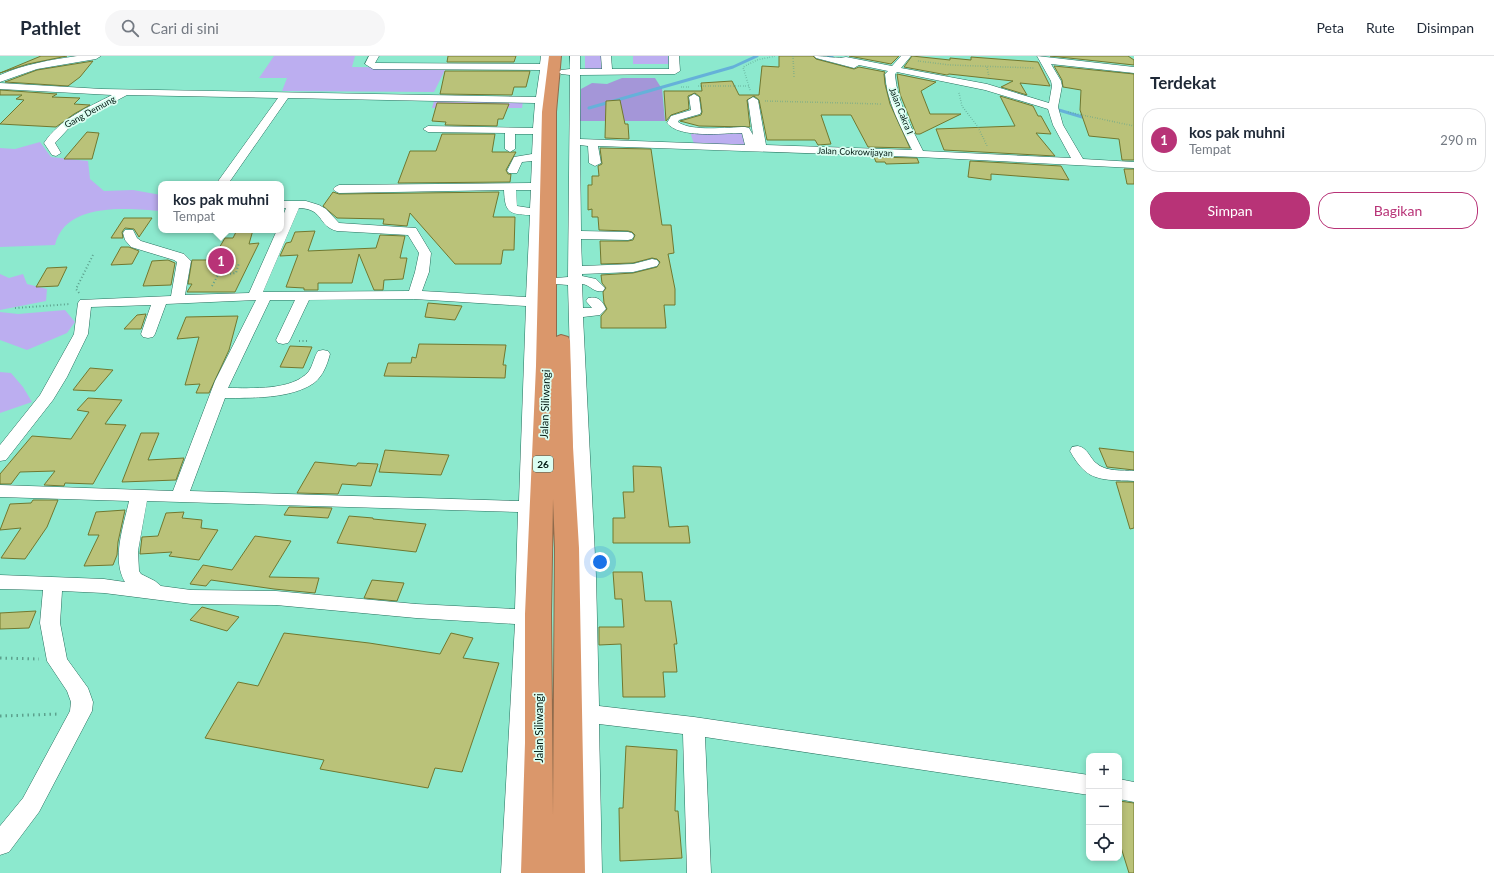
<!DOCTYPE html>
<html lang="id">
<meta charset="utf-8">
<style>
:root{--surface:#fff;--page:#f6f6f7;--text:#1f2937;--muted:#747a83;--line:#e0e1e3;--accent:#b83377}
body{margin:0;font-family:Lato,sans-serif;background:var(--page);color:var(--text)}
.controls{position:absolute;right:12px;bottom:12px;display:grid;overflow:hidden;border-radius:8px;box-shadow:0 2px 6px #0003}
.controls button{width:36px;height:36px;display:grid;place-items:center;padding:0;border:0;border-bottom:1px solid var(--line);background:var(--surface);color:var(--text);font:20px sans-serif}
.you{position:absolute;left:600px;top:506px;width:14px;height:14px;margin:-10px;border:3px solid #fff;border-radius:50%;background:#1a73e8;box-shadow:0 0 0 6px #1a73e833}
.badge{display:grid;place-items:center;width:26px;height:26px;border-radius:50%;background:var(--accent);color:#fff;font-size:13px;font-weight:700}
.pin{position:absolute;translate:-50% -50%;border:2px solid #fff;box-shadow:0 1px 4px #0006}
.popup{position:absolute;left:158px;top:125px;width:126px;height:52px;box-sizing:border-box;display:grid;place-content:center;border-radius:8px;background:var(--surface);filter:drop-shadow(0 1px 3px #0005);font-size:13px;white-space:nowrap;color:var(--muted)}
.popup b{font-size:15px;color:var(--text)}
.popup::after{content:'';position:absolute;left:50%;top:100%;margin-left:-8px;border:8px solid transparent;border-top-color:var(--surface)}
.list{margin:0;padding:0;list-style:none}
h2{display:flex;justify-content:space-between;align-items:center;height:52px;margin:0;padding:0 16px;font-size:17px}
h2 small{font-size:13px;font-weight:400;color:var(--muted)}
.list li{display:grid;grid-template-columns:26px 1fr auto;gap:12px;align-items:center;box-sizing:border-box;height:64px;margin:0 8px 8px;padding:0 8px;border:1px solid var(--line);border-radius:16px}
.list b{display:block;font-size:15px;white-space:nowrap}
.list p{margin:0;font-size:13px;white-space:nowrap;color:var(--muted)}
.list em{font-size:13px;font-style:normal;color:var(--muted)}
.actions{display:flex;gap:8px;padding:12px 16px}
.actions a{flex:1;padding:9px 0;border:1px solid var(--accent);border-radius:16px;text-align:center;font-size:14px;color:var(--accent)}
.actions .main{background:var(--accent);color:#fff}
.icon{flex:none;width:22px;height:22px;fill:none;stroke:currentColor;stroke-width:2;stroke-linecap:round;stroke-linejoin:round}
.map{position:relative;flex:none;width:1134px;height:817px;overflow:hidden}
header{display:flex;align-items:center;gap:24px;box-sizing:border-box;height:56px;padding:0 20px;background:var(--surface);border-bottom:1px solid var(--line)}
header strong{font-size:19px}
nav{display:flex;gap:22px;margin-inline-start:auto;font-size:14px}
.search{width:280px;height:36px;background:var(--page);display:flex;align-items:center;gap:10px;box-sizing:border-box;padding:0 14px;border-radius:22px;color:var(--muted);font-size:15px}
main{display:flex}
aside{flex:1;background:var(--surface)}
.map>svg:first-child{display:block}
.green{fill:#bcaef0}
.forest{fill:#a496d8}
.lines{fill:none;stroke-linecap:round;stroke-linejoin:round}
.stream{stroke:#65b1d9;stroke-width:3}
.building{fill:#bac279;stroke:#71782f}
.minor-casing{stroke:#266f5d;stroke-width:1}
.highway-casing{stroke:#8e6b4c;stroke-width:2}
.path-far2{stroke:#5ca18d;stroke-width:1.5;stroke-dasharray:0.5 2;stroke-linecap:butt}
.path-far1{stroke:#5ca18d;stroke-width:2;stroke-dasharray:1 2.5;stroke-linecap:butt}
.path{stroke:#5ca18d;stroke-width:3;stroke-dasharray:1.5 4;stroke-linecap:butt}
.minor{fill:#fff;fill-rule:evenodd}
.highway{fill:#da976b;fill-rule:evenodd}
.labels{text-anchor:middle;stroke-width:3.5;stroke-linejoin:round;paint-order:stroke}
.far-street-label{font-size:9px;fill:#001811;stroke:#dbfef2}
.shield{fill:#dbfef2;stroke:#425d54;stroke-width:1}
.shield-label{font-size:10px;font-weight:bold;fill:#001811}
.street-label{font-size:11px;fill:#001811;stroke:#dbfef2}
</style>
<header>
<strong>Pathlet</strong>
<div class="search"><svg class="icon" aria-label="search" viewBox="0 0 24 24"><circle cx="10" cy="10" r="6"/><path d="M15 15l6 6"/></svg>Cari di sini</div>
<nav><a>Peta</a><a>Rute</a><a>Disimpan</a></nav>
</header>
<main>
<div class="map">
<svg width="1134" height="817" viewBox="0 0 1134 817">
<rect width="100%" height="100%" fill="#8ce9ce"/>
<path class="green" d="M 274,0 L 355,0 L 352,11 L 446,12 L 434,36 L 282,35 L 287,22 L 259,22 Z
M 585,0 L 604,0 L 605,14 L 585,13 Z
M 633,0 L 668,0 L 669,8 L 633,8 Z
M 434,45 L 523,45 L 522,52 L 432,52 Z
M 692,76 L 742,77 L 745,90 L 694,88 L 691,79 Z
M 40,86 L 51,101 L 88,105 L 90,123 L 104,135 L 133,134 L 161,139 L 161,155 C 127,152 65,146 55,189 L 0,191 L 0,92 L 15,93 Z
M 0,218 L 9,222 L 23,218 L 27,228 L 47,233 L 46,245 L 0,254 Z
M 65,254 L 75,266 L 67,277 L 27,294 L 0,284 L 0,256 L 18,258 Z
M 0,316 L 11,317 L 23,331 L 32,346 L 0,357 Z"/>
<path class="forest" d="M 622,22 L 655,22 L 662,33 L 665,65 L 580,65 L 581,33 L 592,27 L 607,28 Z"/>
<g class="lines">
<path class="stream" d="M 828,0 L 832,1
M 589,52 L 733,11 L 757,0
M 1052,52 L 1089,63"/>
</g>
<path class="building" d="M 41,0 L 67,0 L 28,8 L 0,17 Z
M 448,0 L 516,0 L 514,6 L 447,6 Z
M 779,0 L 813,0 L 816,3 L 854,13 L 859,11 L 885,16 L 884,18 L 885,28 L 890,48 L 910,92 L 868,91 L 851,59 L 821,59 L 831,88 L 818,89 L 815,84 L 767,84 L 759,44 L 754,40 L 747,44 L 750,71 L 699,70 L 680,65 L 701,59 L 702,56 L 700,41 L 695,37 L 688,40 L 689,53 L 671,59 L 666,65 L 664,35 L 702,35 L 701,27 L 732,25 L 739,39 L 759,39 L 762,10 L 779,11 Z
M 849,0 L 899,0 L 891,8 Z
M 912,0 L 950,4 L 950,2 L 971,4 L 971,1 L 1038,6 L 1050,30 L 1020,27 L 1027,39 L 1001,31 L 1013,25 L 949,18 L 947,19 L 904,11 Z
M 1050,0 L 1128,0 L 1134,4 L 1134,9 Z
M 93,5 L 80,21 L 68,30 L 5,26 L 37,14 Z
M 1054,10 L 1134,18 L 1134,104 L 1122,104 L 1119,83 L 1089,80 L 1080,54 L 1081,34 L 1063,31 L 1062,24 Z
M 445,15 L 530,15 L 526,31 L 514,31 L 512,39 L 440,38 Z
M 897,18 L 936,26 L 921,35 L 930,58 L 961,58 L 920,78 L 916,78 L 900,38 Z
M 0,34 L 57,38 L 52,41 L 80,42 L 74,48 L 90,49 L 74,58 L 56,71 L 0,68 L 24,44 L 16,43 L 22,39 L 0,39 Z
M 1000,40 L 1033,50 L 1038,60 L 1041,60 L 1051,78 L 1036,77 L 1055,100 L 944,94 L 936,73 L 1015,70 Z
M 620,44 L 625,68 L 628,68 L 629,83 L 605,82 L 606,45 Z
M 437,47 L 509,48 L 503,63 L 498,63 L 497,70 L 445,69 L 446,66 L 432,65 Z
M 87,76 L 99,77 L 92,103 L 64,103 Z
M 442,78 L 495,78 L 492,96 L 516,96 L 506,114 L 508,118 L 511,118 L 510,126 L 398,127 L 410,95 L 436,95 Z
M 600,92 L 651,93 L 662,169 L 671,169 L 674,197 L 668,198 L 675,233 L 675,249 L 664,249 L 666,272 L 601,272 L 601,260 L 607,253 L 604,247 L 603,236 L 606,232 L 602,227 L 601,219 L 633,217 L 657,211 L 660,206 L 657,203 L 652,202 L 633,207 L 601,208 L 600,185 L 628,185 L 633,184 L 635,179 L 632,176 L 628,175 L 599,174 L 598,161 L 592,161 L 592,153 L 588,154 L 588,129 L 592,129 L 592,120 L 599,120 L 598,110 L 602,108 Z
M 874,101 L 917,102 L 919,107 L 886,108 L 885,106 L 876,106 Z
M 970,105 L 1061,110 L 1069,124 L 991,118 L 991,124 L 968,121 Z
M 1124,113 L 1134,113 L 1134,128 L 1127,128 Z
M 333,136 L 339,138 L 499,136 L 493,161 L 515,161 L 514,194 L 503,194 L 501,208 L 455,208 L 410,157 L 407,170 L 383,168 L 384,163 L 337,162 L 323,150 Z
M 124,162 L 152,162 L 139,181 L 134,173 L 125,172 L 122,176 L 123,182 L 111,182 Z
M 237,174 L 253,174 L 249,188 L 259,187 L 235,236 L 187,236 L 192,228 L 188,228 L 192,204 L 212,204 L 225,182 L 233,182 Z
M 315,175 L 308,195 L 376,192 L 380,179 L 405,180 L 400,202 L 407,202 L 403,223 L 384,224 L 383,234 L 374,234 L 359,198 L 352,227 L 318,227 L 318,234 L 304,234 L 304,232 L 286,231 L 298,199 L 280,200 L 286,187 L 291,186 L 295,176 Z
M 121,191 L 129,191 L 139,195 L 132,208 L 111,209 Z
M 168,204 L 175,207 L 171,229 L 143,230 L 152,205 Z
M 67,211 L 58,230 L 36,231 L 47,212 Z
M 428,247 L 462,250 L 455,264 L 425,261 Z
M 146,258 L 141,273 L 124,273 L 137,259 Z
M 238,260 L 229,294 L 209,337 L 196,337 L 200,328 L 185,329 L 199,281 L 177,283 L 186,261 Z
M 419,288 L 506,289 L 503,309 L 506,309 L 505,322 L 384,320 L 388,307 L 411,307 L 412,301 L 416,302 Z
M 290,290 L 312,291 L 303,312 L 280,311 Z
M 90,312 L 113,314 L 95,335 L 73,334 Z
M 88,342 L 122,344 L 105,368 L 126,369 L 93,428 L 65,427 L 64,430 L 44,429 L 55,415 L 20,416 L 11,428 L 0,428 L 0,418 L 32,380 L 71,383 L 89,356 L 77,354 Z
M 141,377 L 159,377 L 148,404 L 184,402 L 176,424 L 122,426 Z
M 1099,392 L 1134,396 L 1134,414 L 1107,411 Z
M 385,394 L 449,399 L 441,419 L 379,416 Z
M 315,406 L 356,410 L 358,407 L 378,408 L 371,430 L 342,428 L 338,438 L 297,437 Z
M 633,410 L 661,411 L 669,471 L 688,470 L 690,487 L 613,487 L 613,462 L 625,462 L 623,436 L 634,436 Z
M 1116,426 L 1134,426 L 1134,472 L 1130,473 Z
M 33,444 L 58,444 L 47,471 L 25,503 L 1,502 L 21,472 L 0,474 L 10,448 L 31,447 Z
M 289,451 L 332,452 L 328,462 L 284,459 Z
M 125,454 L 118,486 L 117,499 L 113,509 L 84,510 L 99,479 L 88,479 L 96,456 Z
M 184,456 L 182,462 L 202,464 L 201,472 L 218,474 L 199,504 L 169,500 L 172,496 L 140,498 L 142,481 L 158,480 L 166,457 Z
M 349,460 L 373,462 L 373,463 L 426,468 L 416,496 L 337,487 Z
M 255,480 L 291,485 L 269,521 L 319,522 L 315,537 L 274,533 L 211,524 L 206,530 L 190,528 L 203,509 L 232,514 Z
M 613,516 L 642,516 L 645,545 L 671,545 L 677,588 L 674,588 L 677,616 L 663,616 L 665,641 L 623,641 L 621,588 L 599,589 L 599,571 L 624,571 L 622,543 L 615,543 Z
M 372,524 L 404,527 L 397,545 L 364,542 Z
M 202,551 L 239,561 L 227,575 L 190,564 Z
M 36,555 L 29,572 L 0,573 L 0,557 Z
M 284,577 L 369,587 L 440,598 L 451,577 L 473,582 L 463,602 L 499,607 L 462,716 L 435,712 L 428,732 L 320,713 L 324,704 L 205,682 L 238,626 L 258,630 Z
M 626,690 L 677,694 L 675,755 L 678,755 L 682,802 L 620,805 L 619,752 L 623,752 Z
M 1119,745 L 1134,747 L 1134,817 L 1129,817 L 1119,785 Z"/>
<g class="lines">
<g class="minor-casing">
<path id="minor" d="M 77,0 L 101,0 L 96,3 L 37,13 L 0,26 L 0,19 C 24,8 51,4 77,0 Z
M 369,0 L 379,0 L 375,7 L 540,8 L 541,0 L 551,0 L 550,8 L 557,9 L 559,11 L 557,13 L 549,14 L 544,72 L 553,73 L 554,75 L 553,77 L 544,78 L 543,127 L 553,128 L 555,130 L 553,132 L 542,134 L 537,368 L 535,561 L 525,817 L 501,817 L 515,568 L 416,562 L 276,549 L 191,548 L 104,537 L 62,535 L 60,567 L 67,603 L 88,632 L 93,646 L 92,655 L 39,756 L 9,796 L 0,799 L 0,770 L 23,742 L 70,655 L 71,646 L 67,635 L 47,605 L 40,567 L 43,534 L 0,533 L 0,519 L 104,523 L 125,526 C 111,503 124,469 129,445 L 0,441 L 0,429 L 173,435 L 215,325 L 256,244 L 166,248 L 155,278 L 153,281 L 148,282 L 143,281 L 141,278 L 151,249 L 91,251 L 88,278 L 67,321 L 53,344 L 6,404 L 0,405 L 0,389 L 40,339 L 74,278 L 78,247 L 80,244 L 171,240 L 177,206 L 174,204 L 131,191 L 125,184 L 123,177 L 125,174 L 133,174 L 137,182 L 141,185 L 184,198 L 191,205 L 185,239 L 249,237 L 277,174 L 281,174 L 281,165 L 286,152 L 281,153 L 281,145 L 306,145 L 319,149 L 326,153 L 339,167 L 416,172 L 431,197 L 429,216 L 422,235 L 526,241 L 530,159 C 508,158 505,156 504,134 L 339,137 L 335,135 L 333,133 L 335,131 L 339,129 L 531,127 L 532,105 L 522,106 L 517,117 L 509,117 L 507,115 L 514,101 L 532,98 L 533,78 L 515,78 L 515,93 L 510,96 L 505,93 L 505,77 L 428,76 L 423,73 L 428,70 L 533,72 L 535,47 L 288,42 L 228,128 L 216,128 L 278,42 L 127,39 L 77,66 L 68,73 L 55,87 L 61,97 L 56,100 L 52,99 L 44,87 C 60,63 87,52 112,39 L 0,33 L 0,27 L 102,33 L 536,41 L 540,14 L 373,13 L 365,8 ZM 516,134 L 531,134 L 530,152 L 517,150 ZM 299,152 C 325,153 317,170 337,175 L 408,179 L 419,197 L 415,216 L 409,235 L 263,236 ZM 414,243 L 526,250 L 519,445 L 190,435 L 225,342 C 251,342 291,343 314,327 C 323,320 327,309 330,298 L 328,295 L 323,294 L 318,295 C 314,301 313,309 309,315 C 293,335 251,332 228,332 L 270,244 L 295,244 L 276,284 L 278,287 L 283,288 L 288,287 L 290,284 L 309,244 ZM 147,445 L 518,456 L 515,553 L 416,548 L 276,535 L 191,534 L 161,530 L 155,525 L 141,518 L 139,515 L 138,495 Z
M 570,0 L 580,0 L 580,13 L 602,13 L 601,0 L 611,0 L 612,13 L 669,13 L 669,0 L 679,0 L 680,15 L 675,18 L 580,19 L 580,83 L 745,89 L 742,77 C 723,77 680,83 667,67 L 671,60 L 691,54 L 689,41 L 694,38 L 699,41 L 701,56 L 700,58 L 679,64 L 678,66 C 692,76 727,71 745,71 L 749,72 L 753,79 L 748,44 L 753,41 L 758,44 L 766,89 L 912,94 C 900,69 887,46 885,18 L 888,15 L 859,9 L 854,12 L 816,2 L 814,0 C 824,0 839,3 846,1 L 892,10 L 901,0 L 911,0 L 901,12 L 987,28 L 1049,47 L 1052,30 L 1051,25 L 1037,0 L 1134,11 L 1134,17 L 1051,8 L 1061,25 L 1062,30 L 1058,51 L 1063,69 L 1083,103 L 1134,106 L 1134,112 L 919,101 L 598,90 L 601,107 L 595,110 L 589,107 L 588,90 L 580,89 L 581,175 L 628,176 L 632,177 L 634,180 L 632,183 L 628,184 L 581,183 L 582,210 L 633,208 L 652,203 L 657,204 L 659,207 L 657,210 L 633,216 L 582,218 L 582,220 L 596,223 L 605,232 L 603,235 C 593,237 591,229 582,228 L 583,252 L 592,252 L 586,245 L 588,242 C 598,240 602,244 606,253 L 600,259 L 583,261 L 596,520 L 599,650 L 694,661 L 1089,719 L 1089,739 L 705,681 L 711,817 L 687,817 L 683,678 L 599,668 L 602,817 L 578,817 L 576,520 L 568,229 L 556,228 L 554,225 L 556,222 L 568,221 L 570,19 L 561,18 L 559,16 L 561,14 L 570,13 ZM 897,16 L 985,34 L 1048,53 L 1053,69 L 1071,102 L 923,95 C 911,70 897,47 895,18 Z
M 1078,390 C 1088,392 1089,401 1096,407 C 1106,416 1122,414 1134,415 L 1134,425 C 1119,424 1097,426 1085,415 C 1079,410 1074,402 1070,395 L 1072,391 Z
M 1119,723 L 1134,726 L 1134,746 L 1119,743 Z"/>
</g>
<g class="highway-casing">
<path id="highway" d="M 549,0 L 561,0 L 556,56 L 556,281 L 561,279 L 568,281 L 570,285 L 573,391 L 579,492 L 585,817 L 521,817 L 525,687 L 525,558 L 536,310 L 542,56 ZM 553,443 L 555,492 L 553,760 L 551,558 Z"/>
</g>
<path class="path-far2" d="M 793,0 L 794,21
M 918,5 L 950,9 L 1034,12
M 987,11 L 989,21
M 698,30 L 749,30
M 681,31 L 689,31
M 750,34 L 743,11 L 757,4 L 775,0
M 959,37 L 962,50 L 978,71 L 987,90
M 765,45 L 882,48
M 1068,56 L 1134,70"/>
<path class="path-far1" d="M 212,230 L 218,219 L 236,217 L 239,207
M 79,237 L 76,233 L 93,199
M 15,252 L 70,248
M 299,285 L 309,285"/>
<path class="path" d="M 0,602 L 39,603
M 0,660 L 59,658"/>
<use href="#minor" class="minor"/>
<use href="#highway" class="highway"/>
</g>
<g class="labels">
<g class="far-street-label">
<text transform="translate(901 55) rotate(68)" y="3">Jalan Cakra I</text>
<text transform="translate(90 56) rotate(-29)" y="3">Gang Demung</text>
<text transform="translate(855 96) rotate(2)" y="3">Jalan Cokrowijayan</text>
</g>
<rect class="shield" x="533" y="400" width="20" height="16" rx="3"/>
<g class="shield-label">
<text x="543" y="412">26</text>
</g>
<g class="street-label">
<text transform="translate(545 348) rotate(-88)" y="4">Jalan Siliwangi</text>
<text transform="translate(539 672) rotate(-90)" y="4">Jalan Siliwangi</text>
</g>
</g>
</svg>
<div class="controls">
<button>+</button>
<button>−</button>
<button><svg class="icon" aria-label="locate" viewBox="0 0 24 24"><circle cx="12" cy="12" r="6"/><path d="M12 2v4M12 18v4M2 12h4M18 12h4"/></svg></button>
</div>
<div class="you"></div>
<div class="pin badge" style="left:221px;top:205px">1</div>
<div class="popup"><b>kos pak muhni</b>Tempat</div>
</div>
<aside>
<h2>Terdekat<small></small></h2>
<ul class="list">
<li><span class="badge">1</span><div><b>kos pak muhni</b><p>Tempat</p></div><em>290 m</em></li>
</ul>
<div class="actions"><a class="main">Simpan</a><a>Bagikan</a></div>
</aside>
</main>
